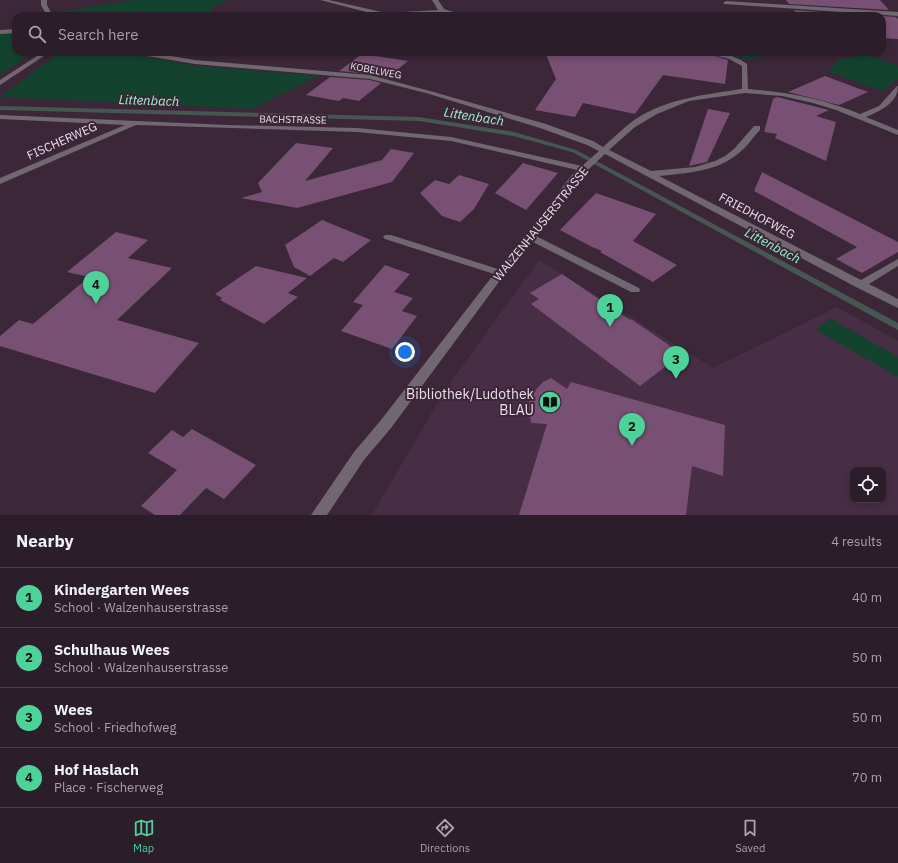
<!DOCTYPE html>
<meta charset="utf-8">
<style>
:root{--surface:#2c1d2a;--page:#342632;--text:#f1f3f6;--muted:#a6a2a8;--line:#483b47;--accent:#4dd39a}
body{margin:0;font-family:"IBM Plex Sans",sans-serif;background:var(--page);color:var(--text)}
.controls{position:absolute;right:12px;bottom:12px;display:grid;overflow:hidden;border-radius:8px;box-shadow:0 2px 6px #0003}
.controls button{width:36px;height:36px;display:grid;place-items:center;padding:0;border:0;border-bottom:1px solid var(--line);background:var(--surface);color:var(--text);font:20px sans-serif}
.you{position:absolute;left:405px;top:352px;width:14px;height:14px;margin:-10px;border:3px solid #fff;border-radius:50%;background:#1a73e8;box-shadow:0 0 0 6px #1a73e833}
.badge{display:grid;place-items:center;width:26px;height:26px;border-radius:50%;background:var(--accent);color:#111;font-size:13px;font-weight:700}
.pin{position:absolute;translate:-50% -33px;filter:drop-shadow(0 1px 2px #0008)}
.pin::after{content:'';position:absolute;top:21px;width:14px;height:12px;background:inherit;clip-path:polygon(0 0,100% 0,50% 100%)}
.list{margin:0;padding:0;list-style:none}
h2{display:flex;justify-content:space-between;align-items:center;height:52px;margin:0;padding:0 16px;font-size:17px}
h2 small{font-size:13px;font-weight:400;color:var(--muted)}
.list li{display:grid;grid-template-columns:26px 1fr auto;gap:12px;align-items:center;box-sizing:border-box;height:60px;padding:0 16px;border-top:1px solid var(--line)}
.list b{display:block;font-size:15px;white-space:nowrap}
.list p{margin:0;font-size:13px;white-space:nowrap;color:var(--muted)}
.list em{font-size:13px;font-style:normal;color:var(--muted)}
.icon{flex:none;width:22px;height:22px;fill:none;stroke:currentColor;stroke-width:2;stroke-linecap:round;stroke-linejoin:round}
.map{position:relative;flex:none;width:898px;height:515px;overflow:hidden}
.search{position:absolute;background:var(--surface);box-shadow:0 2px 6px #0003;left:12px;right:12px;top:12px;height:44px;display:flex;align-items:center;gap:10px;box-sizing:border-box;padding:0 14px;border-radius:12px;color:var(--muted);font-size:15px}
.sheet{height:292px;background:var(--surface)}
nav{display:flex;justify-content:space-around;align-items:center;box-sizing:border-box;height:56px;border-top:1px solid var(--line);background:var(--surface);font-size:11px;color:var(--muted)}
nav a{display:grid;justify-items:center;gap:2px}
nav .on{color:var(--accent)}
.map>svg:first-child{display:block}
.built{fill:#482e44;fill-rule:evenodd}
.green{fill:#13432f}
.lines{fill:none;stroke-linecap:round;stroke-linejoin:round}
.stream{fill:#465650;fill-rule:evenodd}
.building{fill:#785073}
.minor{fill:#716770;fill-rule:evenodd}
.labels{text-anchor:middle;stroke-width:4;stroke-linejoin:round;paint-order:stroke}
.far-street-label{font-size:10px;fill:#ebdee9;stroke:#3b2738}
.street-label{font-size:12px;fill:#ebdee9;stroke:#3b2738}
.water-label{font-size:13px;font-style:italic;fill:#9cf3c7;stroke:#3b2738}
.near-poi-label{font-size:14px;fill:#ebdee9;stroke:#3b2738;text-anchor:end}
</style>
<div class="map">
<svg width="898" height="515" viewBox="0 0 898 515">
<rect width="100%" height="100%" fill="#3b2738"/>
<path class="built" d="M 539,260 L 713,368 L 837,307 L 898,341 L 898,515 L 372,515 L 445,390 ZM 853,470 L 883,470 L 883,500 L 853,500 Z"/>
<path class="green" d="M 134,0 L 226,0 L 227,1 L 211,7 L 212,14 L 208,16 L 59,16 L 57,12 Z
M 0,33 L 16,33 L 16,52 L 33,52 L 0,75 Z
M 60,52 L 118,52 L 197,66 L 318,76 L 251,109 L 0,97 Z
M 719,52 L 765,52 L 767,54 L 750,60 Z
M 866,54 L 898,66 L 898,79 L 883,91 L 829,72 L 837,60 Z
M 830,318 L 898,357 L 898,377 L 816,330 Z"/>
<g class="lines">
<path class="stream" d="M 0,106 L 419,117 L 514,132 L 576,150 L 898,323 L 898,330 L 572,152 L 513,136 L 419,121 L 0,110 Z"/>
</g>
<path class="building" d="M 786,0 L 880,0 L 889,10 L 789,4 Z
M 794,10 L 876,16 L 799,16 Z
M 882,16 L 896,17 L 898,19 L 898,39 L 882,38 Z
M 545,52 L 701,52 L 728,60 L 725,84 L 663,75 L 635,114 L 583,103 L 575,117 L 535,110 L 556,79 Z
M 362,54 L 408,61 L 387,78 L 370,74 L 339,71 Z
M 825,76 L 868,92 L 839,105 L 788,92 Z
M 330,77 L 370,80 L 381,83 L 359,101 L 343,98 L 339,101 L 306,95 Z
M 777,97 L 829,110 L 816,116 L 836,122 L 826,161 L 775,138 L 777,134 L 764,132 L 773,99 Z
M 708,109 L 730,113 L 707,162 L 689,166 Z
M 296,143 L 333,148 L 305,181 L 382,160 L 391,149 L 414,153 L 392,182 L 297,208 L 241,198 L 262,192 L 258,183 Z
M 523,163 L 558,173 L 526,210 L 495,193 Z
M 762,172 L 898,242 L 898,252 L 862,273 L 836,259 L 857,247 L 754,191 Z
M 459,175 L 489,184 L 474,209 L 460,222 L 442,216 L 420,193 L 435,180 L 449,184 Z
M 596,193 L 656,214 L 633,241 L 677,265 L 653,282 L 600,252 L 602,251 L 592,247 L 560,230 Z
M 322,220 L 371,240 L 343,262 L 334,258 L 310,276 L 294,267 L 285,245 Z
M 116,232 L 148,240 L 128,258 L 172,268 L 117,320 L 199,343 L 155,393 L 0,346 L 0,336 L 19,320 L 33,324 L 89,277 L 67,272 Z
M 385,265 L 410,274 L 394,292 L 413,298 L 402,311 L 417,316 L 392,349 L 341,331 L 363,305 L 353,302 Z
M 256,266 L 307,278 L 288,293 L 298,297 L 264,324 L 220,300 L 222,298 L 215,294 Z
M 562,274 L 630,320 L 631,319 L 682,354 L 640,386 L 531,304 L 539,299 L 530,293 Z
M 551,378 L 567,389 L 571,382 L 725,425 L 723,476 L 692,466 L 686,515 L 519,515 L 547,424 L 531,423 L 528,406 L 534,392 L 543,382 Z
M 192,429 L 256,465 L 224,499 L 206,488 L 180,515 L 155,515 L 141,506 L 177,470 L 148,453 L 172,430 L 183,437 Z"/>
<g class="lines">
<path class="minor" d="M 41,0 L 47,0 L 47,5 L 53,16 L 47,16 L 41,5 Z
M 320,0 L 329,0 L 386,13 L 438,10 L 432,0 L 438,0 L 444,9 L 466,16 L 452,16 L 442,12 L 382,16 Z
M 726,1 L 898,12 L 898,16 L 724,4 L 723,3 Z
M 16,29 L 16,33 L 0,34 L 0,30 Z
M 43,52 L 50,52 L 0,85 L 0,80 Z
M 132,52 L 146,52 L 195,60 L 370,75 L 430,91 L 546,124 L 593,141 L 603,147 C 612,139 620,131 629,124 C 661,99 703,95 742,89 L 742,66 L 729,59 L 702,52 C 718,52 733,54 747,64 L 748,89 C 787,92 824,99 860,114 L 879,106 L 896,87 L 898,86 C 898,103 880,111 866,117 L 898,130 L 898,135 L 836,110 L 813,103 L 782,96 L 745,93 L 689,101 L 657,114 L 635,127 L 609,150 L 651,171 L 695,167 L 715,161 L 725,156 L 734,149 L 754,126 L 760,126 L 760,130 C 753,137 747,147 739,153 C 717,172 686,173 659,176 L 861,280 L 898,259 L 898,266 L 869,284 L 898,299 L 898,308 L 856,287 L 605,154 L 576,181 L 536,236 L 639,288 L 640,290 L 639,292 L 631,292 L 531,241 L 504,275 L 391,428 L 364,460 L 327,515 L 311,515 L 354,452 L 381,420 L 494,274 L 385,239 L 383,237 L 385,235 L 391,235 L 498,269 L 527,235 L 570,177 L 577,170 L 451,141 L 357,132 L 136,125 L 0,184 L 0,178 L 125,125 L 0,119 L 0,115 L 228,125 L 357,128 L 451,137 L 582,166 L 599,151 L 587,145 L 540,128 L 426,93 L 370,79 L 195,64 L 135,54 Z"/>
</g>
<defs>
<g id="library-disc" transform="scale(1.15)"><circle r="9.5" fill="#4dd39a" stroke="#3b2738"/><path d="M-6-4Q-3-5.5-.7-3.5V5Q-3 3-6 4ZM6-4Q3-5.5 .7-3.5V5Q3 3 6 4Z" fill="#111"/></g>
</defs>
<g fill-rule="evenodd">
<use href="#library-disc" x="550" y="402"/>
</g>
<g class="labels">
<g class="far-street-label">
<text transform="translate(376 70) rotate(11)" y="4">KOBELWEG</text>
<text transform="translate(293 119) rotate(1)" y="4">BACHSTRASSE</text>
</g>
<g class="street-label">
<text transform="translate(62 141) rotate(-24)" y="4">FISCHERWEG</text>
<text transform="translate(757 216) rotate(28)" y="4">FRIEDHOFWEG</text>
<text transform="translate(541 224) rotate(-51)" y="4">WALZENHAUSERSTRASSE</text>
</g>
<g class="water-label">
<text transform="translate(149 100) rotate(2)" y="5">Littenbach</text>
<text transform="translate(474 116) rotate(9)" y="5">Littenbach</text>
<text transform="translate(773 245) rotate(28)" y="5">Littenbach</text>
</g>
<g class="near-poi-label">
<text x="534" y="399">Bibliothek/Ludothek<tspan x="534" dy="16">BLAU</tspan></text>
</g>
</g>
</svg>
<div class="controls">
<button><svg class="icon" aria-label="locate" viewBox="0 0 24 24"><circle cx="12" cy="12" r="6"/><path d="M12 2v4M12 18v4M2 12h4M18 12h4"/></svg></button>
</div>
<div class="you"></div>
<div class="pin badge" style="left:610px;top:327px">1</div>
<div class="pin badge" style="left:632px;top:446px">2</div>
<div class="pin badge" style="left:676px;top:379px">3</div>
<div class="pin badge" style="left:96px;top:304px">4</div>
<div class="search"><svg class="icon" aria-label="search" viewBox="0 0 24 24"><circle cx="10" cy="10" r="6"/><path d="M15 15l6 6"/></svg>Search here</div>
</div>
<section class="sheet">
<h2>Nearby<small>4 results</small></h2>
<ul class="list">
<li><span class="badge">1</span><div><b>Kindergarten Wees</b><p>School · Walzenhauserstrasse</p></div><em>40 m</em></li>
<li><span class="badge">2</span><div><b>Schulhaus Wees</b><p>School · Walzenhauserstrasse</p></div><em>50 m</em></li>
<li><span class="badge">3</span><div><b>Wees</b><p>School · Friedhofweg</p></div><em>50 m</em></li>
<li><span class="badge">4</span><div><b>Hof Haslach</b><p>Place · Fischerweg</p></div><em>70 m</em></li>
</ul>
</section>
<nav>
<a class="on"><svg class="icon" aria-label="map" viewBox="0 0 24 24"><path d="M3 6l6-2 6 2 6-2v14l-6 2-6-2-6 2zM9 4v14M15 6v14"/></svg>Map</a>
<a><svg class="icon" aria-label="directions" viewBox="0 0 24 24"><path d="M12 3l9 9-9 9-9-9zM9 14v-3h6M13 9l2 2-2 2"/></svg>Directions</a>
<a><svg class="icon" aria-label="saved" viewBox="0 0 24 24"><path d="M7 4h10v16l-5-4-5 4z"/></svg>Saved</a>
</nav>
